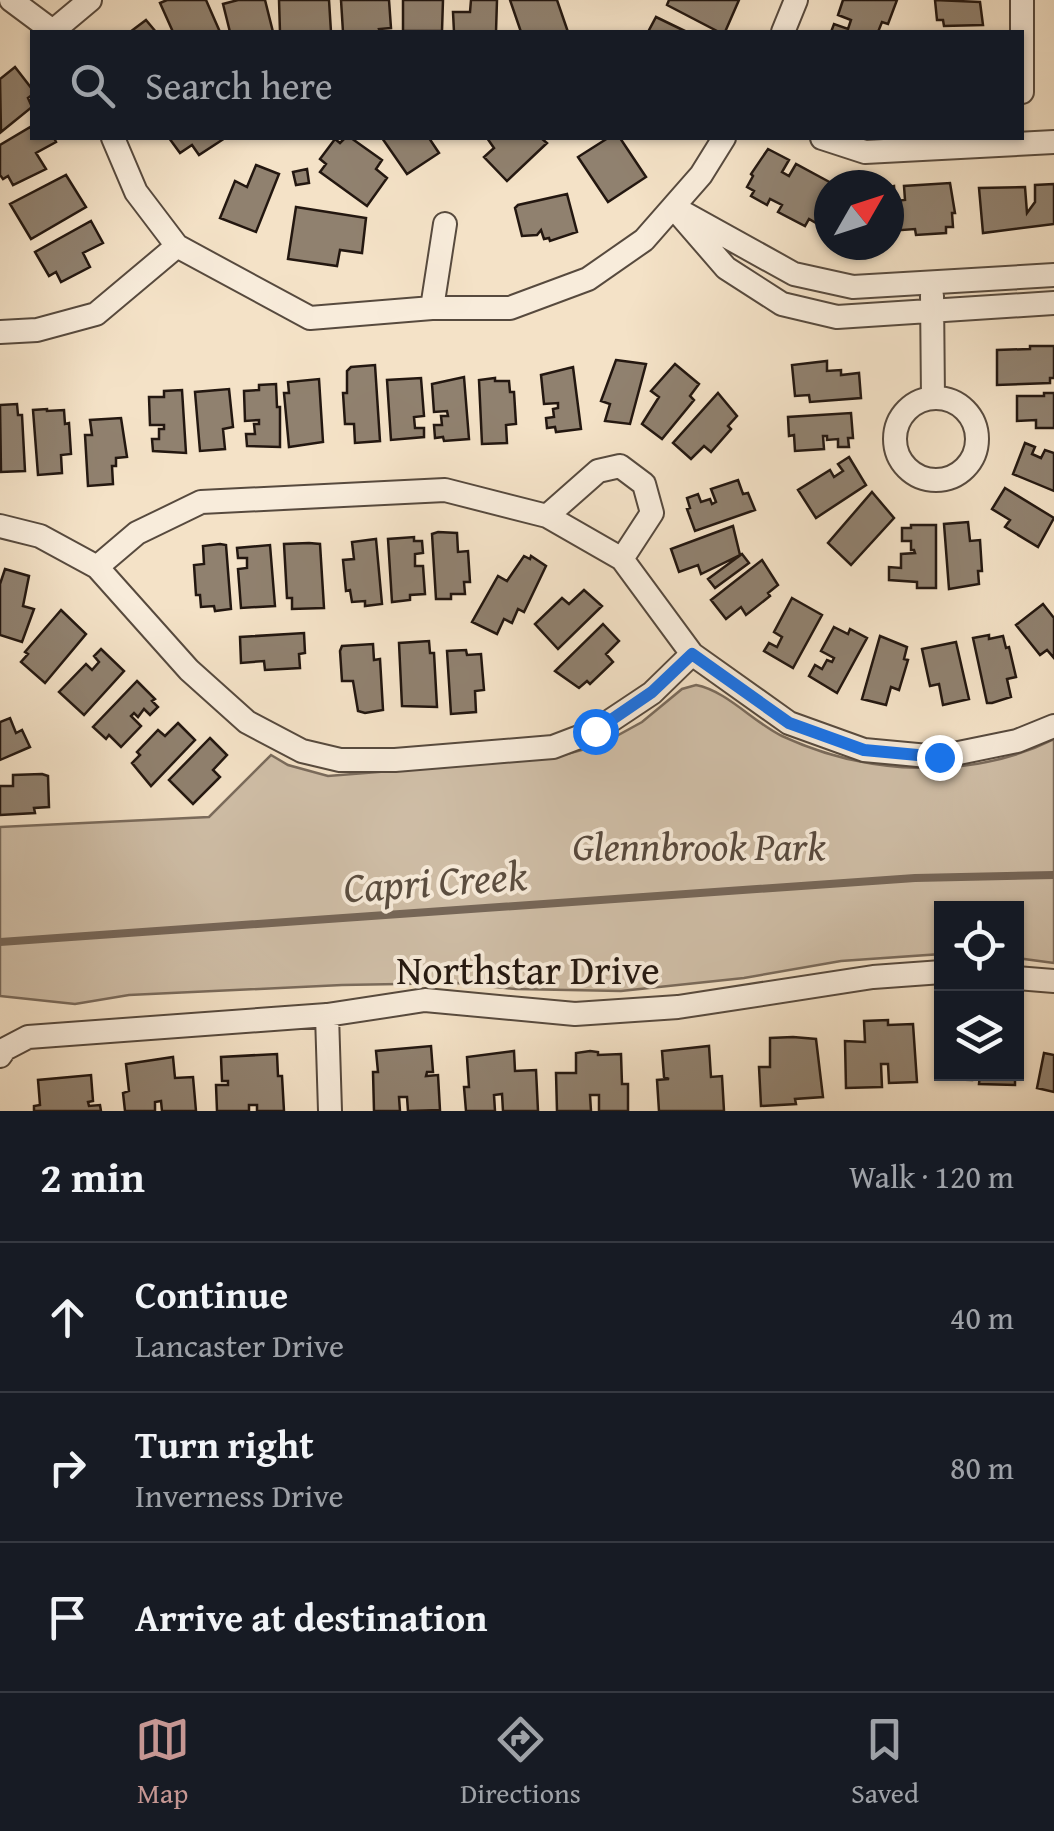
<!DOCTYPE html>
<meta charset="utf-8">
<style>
:root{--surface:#171b24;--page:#20242c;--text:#f1f3f6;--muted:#9ea1a6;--line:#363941;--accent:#c59692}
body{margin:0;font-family:"Gentium Book Plus",serif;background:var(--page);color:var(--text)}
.controls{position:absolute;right:30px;bottom:30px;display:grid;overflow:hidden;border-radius:0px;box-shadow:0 2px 8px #0004}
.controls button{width:90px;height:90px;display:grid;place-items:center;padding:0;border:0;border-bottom:2px solid var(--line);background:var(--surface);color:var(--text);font:50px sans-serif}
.compass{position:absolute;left:814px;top:170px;width:90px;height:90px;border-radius:50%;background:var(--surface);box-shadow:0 2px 8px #0004;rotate:51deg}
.stop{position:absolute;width:30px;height:30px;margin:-22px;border:8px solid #1a73e8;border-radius:50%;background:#fff}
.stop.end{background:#1a73e8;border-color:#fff;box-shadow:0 2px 10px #0008}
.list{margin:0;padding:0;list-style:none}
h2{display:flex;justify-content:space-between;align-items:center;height:130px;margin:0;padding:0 40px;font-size:42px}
h2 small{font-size:32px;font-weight:400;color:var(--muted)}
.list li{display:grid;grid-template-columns:65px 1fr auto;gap:30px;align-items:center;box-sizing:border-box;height:150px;padding:0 40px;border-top:2px solid var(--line)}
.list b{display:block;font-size:38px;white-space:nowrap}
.list p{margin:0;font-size:32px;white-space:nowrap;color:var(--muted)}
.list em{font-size:32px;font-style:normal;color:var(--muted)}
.icon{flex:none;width:55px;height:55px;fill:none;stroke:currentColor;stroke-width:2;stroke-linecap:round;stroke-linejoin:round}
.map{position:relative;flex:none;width:1054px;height:1111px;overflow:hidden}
.search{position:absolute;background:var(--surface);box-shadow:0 2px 8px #0004;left:30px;right:30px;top:30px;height:110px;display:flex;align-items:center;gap:25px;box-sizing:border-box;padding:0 35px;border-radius:0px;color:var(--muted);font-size:38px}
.sheet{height:580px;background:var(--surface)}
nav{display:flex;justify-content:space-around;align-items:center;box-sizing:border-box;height:140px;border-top:2px solid var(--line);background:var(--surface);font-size:28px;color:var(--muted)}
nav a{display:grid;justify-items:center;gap:5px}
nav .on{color:var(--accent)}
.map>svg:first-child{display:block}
.green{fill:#d0bfa8;stroke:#7a6b5c;stroke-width:2.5}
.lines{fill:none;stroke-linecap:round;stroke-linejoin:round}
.stream{stroke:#766759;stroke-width:8}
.building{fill:#90816f;stroke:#231710;stroke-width:2.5}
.minor-casing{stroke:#574a3e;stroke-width:26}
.minor{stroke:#f8ecdb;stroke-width:22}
.route{stroke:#1a73e8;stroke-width:12}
.labels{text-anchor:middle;stroke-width:8;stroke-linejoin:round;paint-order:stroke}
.park-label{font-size:40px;font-style:italic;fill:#57493e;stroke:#f8ecdb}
.street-label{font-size:40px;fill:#231710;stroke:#f8ecdb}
.water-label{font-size:42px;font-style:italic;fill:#5a4d40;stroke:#f8ecdb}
</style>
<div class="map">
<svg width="1054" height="1111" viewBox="0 0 1054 1111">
<rect width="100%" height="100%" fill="#f4e2c7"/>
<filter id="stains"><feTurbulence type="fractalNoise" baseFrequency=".002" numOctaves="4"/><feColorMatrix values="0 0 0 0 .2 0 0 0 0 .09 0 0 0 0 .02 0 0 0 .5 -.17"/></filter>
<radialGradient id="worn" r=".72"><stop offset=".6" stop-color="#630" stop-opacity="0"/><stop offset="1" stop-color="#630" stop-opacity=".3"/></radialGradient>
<path class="green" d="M 696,685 C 727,691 753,722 782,736 C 866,775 970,781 1054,739 L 1054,963 L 1017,958 L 1016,908 L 942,908 L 941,954 L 841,961 L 744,978 L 621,991 L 516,989 L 457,983 L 342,985 L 129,995 L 75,1004 L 0,996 L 0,827 L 209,817 L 271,755 L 288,765 L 328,776 L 552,758 L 600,745 L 642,722 L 682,689 Z"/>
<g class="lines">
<path class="stream" d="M 0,942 L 915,878 L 1054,875"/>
</g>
<path class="building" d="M 167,0 L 206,0 L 220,32 L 173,32 L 160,3 Z
M 238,0 L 265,0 L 273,32 L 230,32 L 223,4 Z
M 279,0 L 329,0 L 331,32 L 280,32 Z
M 341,0 L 389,0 L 391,28 L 379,29 L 380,32 L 343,32 Z
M 403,0 L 443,0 L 442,31 L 403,31 Z
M 471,0 L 497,0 L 496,32 L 454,32 L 453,12 L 470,12 Z
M 510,0 L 557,0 L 568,32 L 521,32 Z
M 669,0 L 739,0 L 725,32 L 719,32 L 667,5 Z
M 843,0 L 897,0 L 888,24 L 882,22 L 878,32 L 831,32 L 834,24 L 848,29 L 851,20 L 838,15 Z
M 935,0 L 980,2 L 983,25 L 944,26 L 943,20 L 937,20 Z
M 656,17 L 687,32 L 648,32 Z
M 146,20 L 156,32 L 130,32 Z
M 15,67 L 32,89 L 32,95 L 28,98 L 32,107 L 1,132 L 0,79 Z
M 32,126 L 32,138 L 54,138 L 56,142 L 36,153 L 46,169 L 13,185 L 8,176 L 3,179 L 0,175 L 0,145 Z
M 169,138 L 225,138 L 199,155 L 192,145 L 180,153 Z
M 345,138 L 351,138 L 382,160 L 376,169 L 387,178 L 367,206 L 320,172 L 326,164 L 320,159 L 335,139 L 340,143 Z
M 382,138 L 429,138 L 439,153 L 407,174 Z
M 487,138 L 541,138 L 547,143 L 507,181 L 484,157 L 494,148 Z
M 608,138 L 620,138 L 646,177 L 608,202 L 578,157 Z
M 768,149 L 789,160 L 782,172 L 789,176 L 796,164 L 835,185 L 829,185 L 826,203 L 829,209 L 826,214 L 822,211 L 816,223 L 809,219 L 805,226 L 778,212 L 782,205 L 770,199 L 767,205 L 751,196 L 754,191 L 747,187 L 753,176 L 751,174 Z
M 256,165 L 279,174 L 256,232 L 220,218 L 235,181 L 247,187 Z
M 307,169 L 309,183 L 296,185 L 293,172 Z
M 66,175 L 86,207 L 31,239 L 10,204 Z
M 950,183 L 955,213 L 952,213 L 953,227 L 946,227 L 946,233 L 916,235 L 915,229 L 889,231 L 889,187 L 894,186 L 895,201 L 905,200 L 904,186 Z
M 1054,184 L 1054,224 L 983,233 L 979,188 L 1025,187 L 1027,213 L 1035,202 L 1035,185 Z
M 567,194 L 577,232 L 550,241 L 549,238 L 544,239 L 541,230 L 537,235 L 522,236 L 515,208 L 518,205 Z
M 296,207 L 366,218 L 362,253 L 340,250 L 337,266 L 288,259 Z
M 91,221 L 103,243 L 83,253 L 90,267 L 61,282 L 56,272 L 49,276 L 35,252 Z
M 1030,346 L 1054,346 L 1054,378 L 1050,378 L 1050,383 L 997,385 L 997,350 L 1030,349 Z
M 616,360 L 646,364 L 630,424 L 605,421 L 610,404 L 601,401 Z
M 827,361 L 827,371 L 841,370 L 841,375 L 859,373 L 861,398 L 810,402 L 809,395 L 795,396 L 792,365 Z
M 675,364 L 699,384 L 690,396 L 694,400 L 662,439 L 642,424 L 659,397 L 651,391 Z
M 375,365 L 380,441 L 355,443 L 354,424 L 345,424 L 343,393 L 347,393 L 347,371 L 351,367 Z
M 573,367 L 581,429 L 556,432 L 555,427 L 547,428 L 546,418 L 554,417 L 553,409 L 558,408 L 558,403 L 544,404 L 541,375 Z
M 464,377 L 469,439 L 444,441 L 443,437 L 435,438 L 434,425 L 442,425 L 441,416 L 448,416 L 447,411 L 434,412 L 432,384 Z
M 421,378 L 424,416 L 414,417 L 415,428 L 424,428 L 424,437 L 391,440 L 387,380 Z
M 495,378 L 495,381 L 509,381 L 510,392 L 514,392 L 516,424 L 506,425 L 507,443 L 482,444 L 479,380 Z
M 319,379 L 323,442 L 289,447 L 284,393 L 289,393 L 288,382 Z
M 276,384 L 277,407 L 280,407 L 280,447 L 247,446 L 246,434 L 255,434 L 254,424 L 259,424 L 259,420 L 245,421 L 244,391 L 259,390 L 259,385 Z
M 229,389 L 233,427 L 223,429 L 225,449 L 200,451 L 195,392 Z
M 182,390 L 186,453 L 153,451 L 152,439 L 159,439 L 159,429 L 164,429 L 164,425 L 150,425 L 149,397 L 164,397 L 164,391 Z
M 718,393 L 737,416 L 728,426 L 731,429 L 711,452 L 704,446 L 691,459 L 673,443 Z
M 1044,393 L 1054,393 L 1054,428 L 1036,428 L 1036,420 L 1017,421 L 1017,396 L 1044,396 Z
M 17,404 L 18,415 L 22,415 L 25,471 L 1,472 L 0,405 Z
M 47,409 L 47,411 L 64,410 L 65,424 L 69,423 L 71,454 L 61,455 L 62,473 L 38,475 L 33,410 Z
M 851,413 L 853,438 L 848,438 L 849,447 L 838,447 L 838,439 L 827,440 L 827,436 L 823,436 L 824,449 L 795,451 L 794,435 L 789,436 L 788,417 Z
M 121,418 L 127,457 L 116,458 L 116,466 L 112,466 L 113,484 L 88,486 L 85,435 L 92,435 L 90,420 Z
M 1025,443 L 1035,447 L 1032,454 L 1041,458 L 1045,450 L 1054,453 L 1054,491 L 1013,474 Z
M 849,457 L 866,485 L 816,518 L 798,490 L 830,470 L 834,477 L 843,471 L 838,464 Z
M 738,480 L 743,494 L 748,493 L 755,510 L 695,531 L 687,509 L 690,508 L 687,498 L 698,494 L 701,502 L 710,499 L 712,504 L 716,502 L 711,489 Z
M 1005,488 L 1054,518 L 1038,547 L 1005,527 L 1010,520 L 992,509 Z
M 872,492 L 894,518 L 851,565 L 828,543 Z
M 968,522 L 970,541 L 980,540 L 982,571 L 978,571 L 979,584 L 949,589 L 944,524 Z
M 911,525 L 936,525 L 936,588 L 917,588 L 917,582 L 889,580 L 889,567 L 901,568 L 901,554 L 915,553 L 914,550 L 911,550 L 911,541 L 902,541 L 902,528 L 911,528 Z
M 733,526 L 740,555 L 701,574 L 698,565 L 679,572 L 671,549 Z
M 438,532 L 457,533 L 458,552 L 468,551 L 470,582 L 464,582 L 465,594 L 451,594 L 451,599 L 436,599 L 432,534 Z
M 414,537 L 414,541 L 422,541 L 423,553 L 415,554 L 415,566 L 423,566 L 425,594 L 410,595 L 410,600 L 392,602 L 388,539 Z
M 376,539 L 382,604 L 365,606 L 365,601 L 352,602 L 350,590 L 346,591 L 343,560 L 354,559 L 352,542 Z
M 309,543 L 320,544 L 324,608 L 292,609 L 292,598 L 287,598 L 284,544 Z
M 220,544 L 226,545 L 231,609 L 215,611 L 214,606 L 201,607 L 200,595 L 196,595 L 194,565 L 204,564 L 203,546 Z
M 270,545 L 275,606 L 241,608 L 238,569 L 247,568 L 247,558 L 238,558 L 237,548 Z
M 742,554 L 749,563 L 715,588 L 708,579 Z
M 524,556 L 530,559 L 531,556 L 546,566 L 524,612 L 518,609 L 512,623 L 504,619 L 497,634 L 472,622 L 498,576 L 507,581 Z
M 762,560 L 778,585 L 768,593 L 770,596 L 746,615 L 741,607 L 726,619 L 711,600 Z
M 5,569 L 29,576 L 23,606 L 34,609 L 22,642 L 0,635 L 0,584 Z
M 584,590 L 602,606 L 558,649 L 535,624 L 562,598 L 569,604 Z
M 792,598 L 822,615 L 793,668 L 764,651 L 769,643 L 777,647 L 782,637 L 774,632 Z
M 1043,604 L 1054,618 L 1054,658 L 1047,650 L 1040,655 L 1016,625 Z
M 61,610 L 86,634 L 45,683 L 21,662 L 28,654 L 25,652 Z
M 603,624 L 619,641 L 606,654 L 613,662 L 590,684 L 587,681 L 579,688 L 555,671 Z
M 834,627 L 848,634 L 850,629 L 867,638 L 837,693 L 809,676 L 815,665 L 822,669 L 827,660 L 832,662 L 834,658 L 821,651 Z
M 304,633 L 305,653 L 299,654 L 300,668 L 265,670 L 264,661 L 241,663 L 240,637 Z
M 989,635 L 989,639 L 1003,636 L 1006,648 L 1009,647 L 1016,677 L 1007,679 L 1011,697 L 992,703 L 987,703 L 973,638 Z
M 880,636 L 907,647 L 904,659 L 908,660 L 899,690 L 891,687 L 886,705 L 862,699 Z
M 429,641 L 430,653 L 434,653 L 437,707 L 402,706 L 399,643 Z
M 956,642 L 969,699 L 943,705 L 939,684 L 930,686 L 922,649 Z
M 373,644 L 374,660 L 380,659 L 383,710 L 365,713 L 358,711 L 353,681 L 342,681 L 340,651 L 342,646 Z
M 101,649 L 124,671 L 84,715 L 59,692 L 86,664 L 92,670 L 99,662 L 94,656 Z
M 466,650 L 467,655 L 481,654 L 484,690 L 475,691 L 476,712 L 451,714 L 447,651 Z
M 137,681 L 155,699 L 152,701 L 158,707 L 150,715 L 144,709 L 138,717 L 134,713 L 131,716 L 141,726 L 121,747 L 109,735 L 106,739 L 93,727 Z
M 10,718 L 16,733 L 22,730 L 30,747 L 0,760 L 0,722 Z
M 178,723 L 195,740 L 151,786 L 132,763 L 140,755 L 137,752 L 158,730 L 165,736 Z
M 210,738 L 227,755 L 213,770 L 220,777 L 193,804 L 169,780 Z
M 42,774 L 48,776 L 49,807 L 34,808 L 35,813 L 0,815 L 0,786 L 13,786 L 13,775 Z
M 888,1020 L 888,1025 L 913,1024 L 917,1082 L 889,1083 L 888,1064 L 881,1064 L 882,1087 L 846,1088 L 845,1041 L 865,1042 L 864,1021 Z
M 793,1037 L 816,1039 L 823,1097 L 795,1099 L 796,1104 L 761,1106 L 759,1067 L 770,1067 L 770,1038 Z
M 431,1046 L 433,1072 L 427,1072 L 426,1076 L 438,1075 L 440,1110 L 408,1111 L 407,1097 L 399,1097 L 400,1111 L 374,1111 L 373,1072 L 378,1072 L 376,1051 Z
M 709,1046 L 711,1077 L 722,1076 L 724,1111 L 659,1111 L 657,1080 L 669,1079 L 664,1077 L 662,1051 Z
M 514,1051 L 515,1071 L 536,1070 L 538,1111 L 503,1111 L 502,1094 L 494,1095 L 495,1111 L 466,1111 L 464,1087 L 469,1087 L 467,1057 Z
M 590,1051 L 598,1052 L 598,1055 L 621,1054 L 622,1084 L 628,1084 L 628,1111 L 599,1111 L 599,1095 L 590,1095 L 591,1111 L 557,1111 L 556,1073 L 576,1073 L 576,1053 Z
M 1044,1053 L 1054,1055 L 1054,1092 L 1037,1088 Z
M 277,1054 L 278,1076 L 282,1076 L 284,1111 L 257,1111 L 257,1105 L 249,1105 L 249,1111 L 217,1111 L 216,1085 L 228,1085 L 228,1081 L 222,1081 L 221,1057 Z
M 173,1057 L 175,1078 L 193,1077 L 196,1111 L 162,1111 L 161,1101 L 155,1102 L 155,1111 L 125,1111 L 123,1093 L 129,1091 L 126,1064 Z
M 943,1074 L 972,1074 L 972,1080 L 942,1079 Z
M 980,1074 L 1015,1074 L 1015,1085 L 979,1084 Z
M 91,1075 L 93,1101 L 88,1102 L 89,1106 L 100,1105 L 101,1111 L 34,1111 L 34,1106 L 40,1105 L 38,1080 Z"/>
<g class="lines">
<g class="minor-casing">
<path id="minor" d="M 11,0 L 54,32
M 53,31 L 90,0
M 783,32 L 796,0
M 1022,92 L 1022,0
M 113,138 L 136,192 L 177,246 L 310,318 L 432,308 L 510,308 L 588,279 L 644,240 L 701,175 L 724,138
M 822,138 L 865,152 L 1054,142
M 674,208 L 726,268 L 782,304 L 837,317 L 1054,303
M 686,214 L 794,274 L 853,287 L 1054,275
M 932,296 L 933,398
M 432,308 L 445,224
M 0,332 L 37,330 L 96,314 L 177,246
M895 439a41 41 0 1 1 82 0a41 41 0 1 1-82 0Z
M 547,516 L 598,471 L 620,466 L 644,484 L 652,513 L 622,559
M 0,526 L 40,536 L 97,567 L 189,670 L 247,722 L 302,751 L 340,760 L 395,760 L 553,747 L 595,731 L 652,693 L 692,654
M 97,567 L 137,533 L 201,502 L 445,490 L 547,516 L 622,559 L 692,654 L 789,723 L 864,750 L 939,757 L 1017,741 L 1054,726
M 1016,978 L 1054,981
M 327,1015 L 330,1111
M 0,1056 L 5,1049 L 28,1037 L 327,1015 L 425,1000 L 575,1014 L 678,1007 L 873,977 L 942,972"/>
</g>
<use href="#minor" class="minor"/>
</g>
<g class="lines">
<path class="route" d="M 595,731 L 652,692 L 692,654 L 789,723 L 864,750 L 939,757"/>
</g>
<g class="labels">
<g class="park-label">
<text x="699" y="860">Glennbrook Park</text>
</g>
<g class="street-label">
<text x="528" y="984">Northstar Drive</text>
</g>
<g class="water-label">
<text transform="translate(435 881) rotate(-4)" y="15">Capri Creek</text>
</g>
</g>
<rect width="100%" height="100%" filter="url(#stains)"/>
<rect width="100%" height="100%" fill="url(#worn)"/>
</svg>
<div class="controls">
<button><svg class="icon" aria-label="locate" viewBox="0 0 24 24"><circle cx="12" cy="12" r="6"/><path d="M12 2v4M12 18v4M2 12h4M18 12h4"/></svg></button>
<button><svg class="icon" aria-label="layers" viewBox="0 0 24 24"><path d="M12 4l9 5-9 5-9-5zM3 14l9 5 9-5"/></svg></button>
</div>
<svg class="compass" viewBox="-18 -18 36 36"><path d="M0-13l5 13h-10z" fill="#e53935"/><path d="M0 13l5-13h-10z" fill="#9ea1a6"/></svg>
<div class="stop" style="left:595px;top:731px"></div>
<div class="stop end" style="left:939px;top:757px"></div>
<div class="search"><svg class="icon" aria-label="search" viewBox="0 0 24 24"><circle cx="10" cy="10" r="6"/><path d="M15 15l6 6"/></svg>Search here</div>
</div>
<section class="sheet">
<h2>2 min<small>Walk · 120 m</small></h2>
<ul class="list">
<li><svg class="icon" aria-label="ahead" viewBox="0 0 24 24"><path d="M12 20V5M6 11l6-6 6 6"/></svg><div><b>Continue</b><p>Lancaster Drive</p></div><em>40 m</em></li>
<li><svg class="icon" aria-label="right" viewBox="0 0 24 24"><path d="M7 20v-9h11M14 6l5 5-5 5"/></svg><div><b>Turn right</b><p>Inverness Drive</p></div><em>80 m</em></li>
<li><svg class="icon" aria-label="arrive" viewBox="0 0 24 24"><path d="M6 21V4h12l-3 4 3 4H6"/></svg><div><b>Arrive at destination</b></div></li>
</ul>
</section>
<nav>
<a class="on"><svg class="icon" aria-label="map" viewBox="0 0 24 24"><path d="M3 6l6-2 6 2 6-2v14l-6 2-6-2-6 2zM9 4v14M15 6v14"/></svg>Map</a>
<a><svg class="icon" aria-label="directions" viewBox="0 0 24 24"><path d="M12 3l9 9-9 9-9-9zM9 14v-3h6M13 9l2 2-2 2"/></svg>Directions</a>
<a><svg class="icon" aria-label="saved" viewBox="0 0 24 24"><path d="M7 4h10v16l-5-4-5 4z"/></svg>Saved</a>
</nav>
